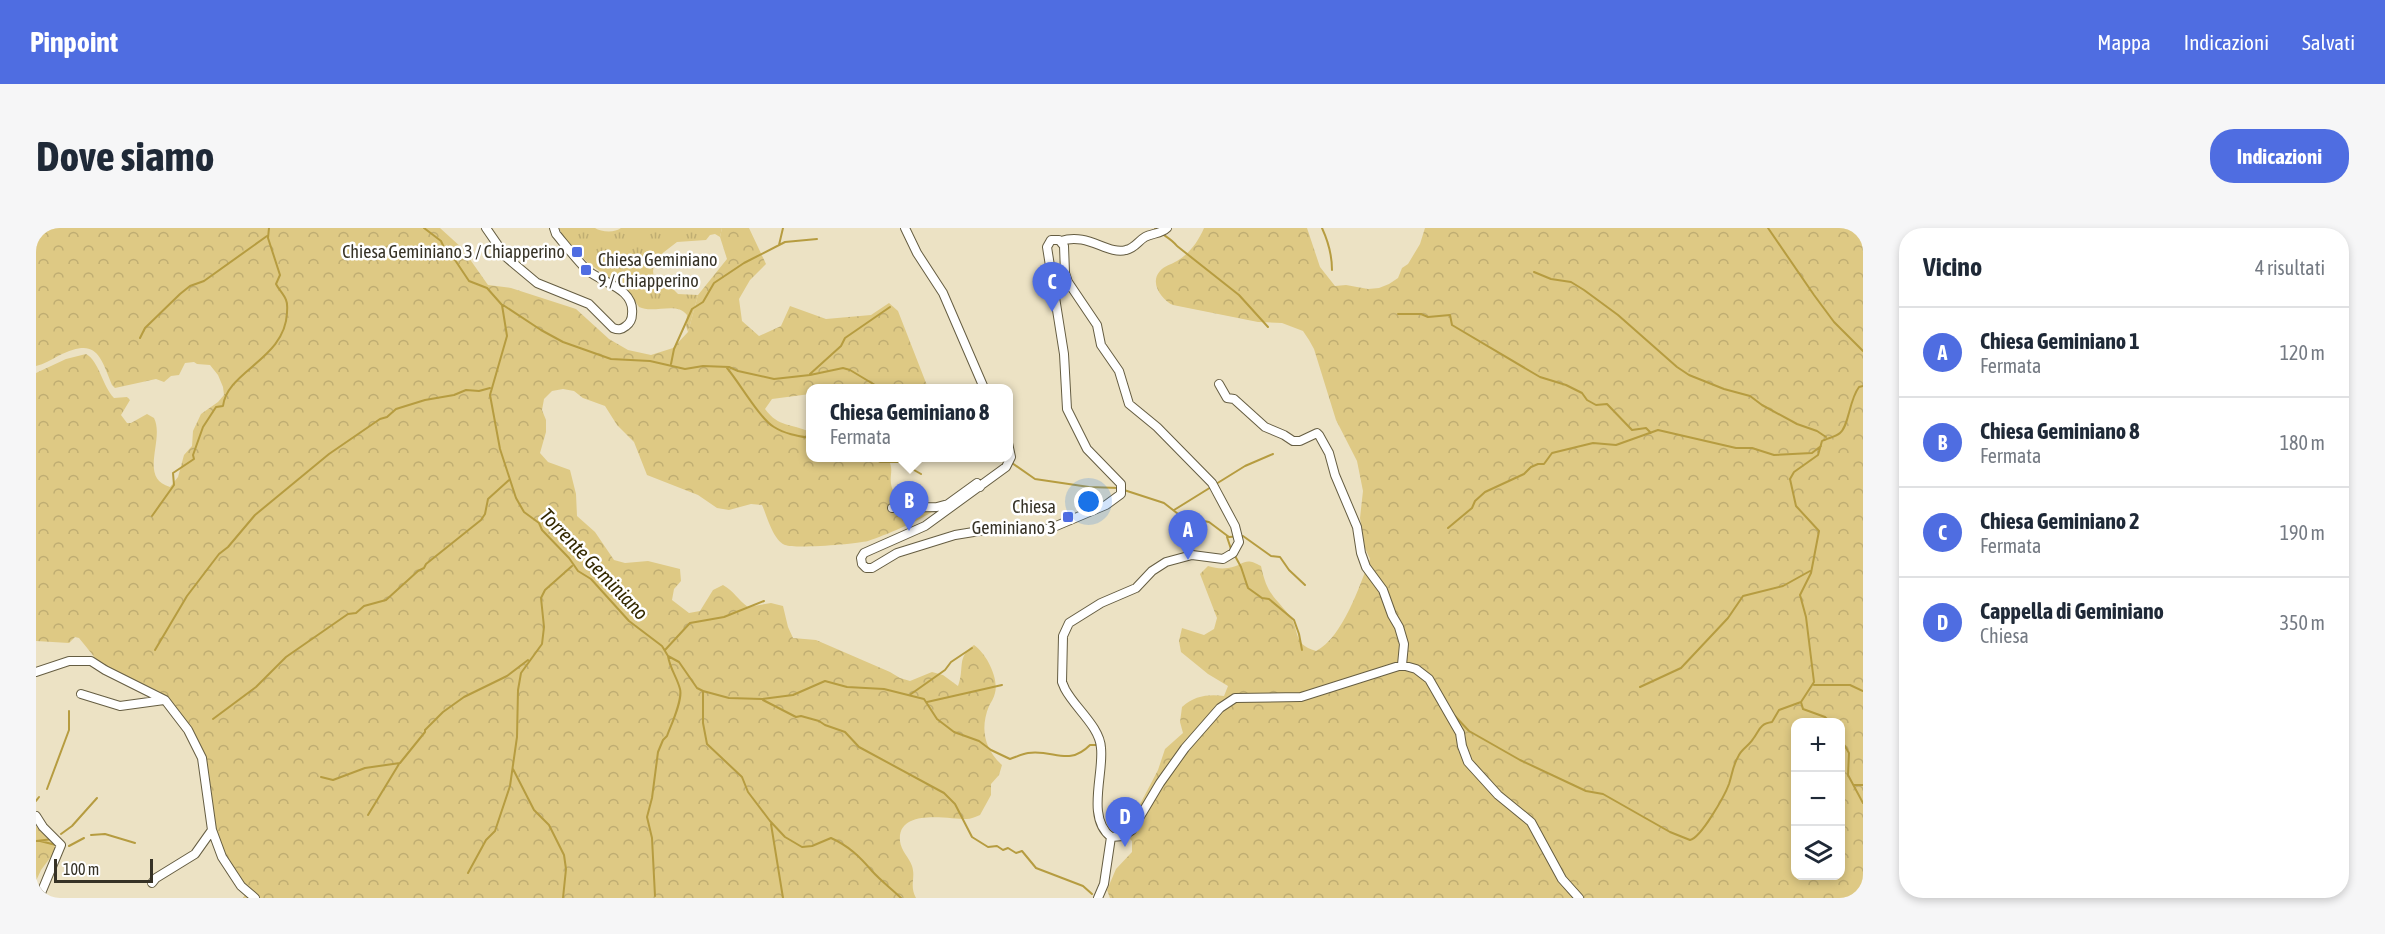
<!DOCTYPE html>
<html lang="it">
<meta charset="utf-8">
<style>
:root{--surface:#fff;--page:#f6f6f7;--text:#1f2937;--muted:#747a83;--line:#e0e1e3;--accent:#4f6de1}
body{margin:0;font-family:"Asap Condensed",sans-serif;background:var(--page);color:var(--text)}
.controls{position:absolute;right:18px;bottom:18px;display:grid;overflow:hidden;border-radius:12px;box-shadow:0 3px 9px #0003}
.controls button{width:54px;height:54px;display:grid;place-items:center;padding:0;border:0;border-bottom:2px solid var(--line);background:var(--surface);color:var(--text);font:30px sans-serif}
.scale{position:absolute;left:18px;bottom:15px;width:99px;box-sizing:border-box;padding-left:6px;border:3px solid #363226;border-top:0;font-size:16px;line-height:21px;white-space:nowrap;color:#363226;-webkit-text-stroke:4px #fff;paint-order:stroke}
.you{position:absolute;left:1053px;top:274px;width:21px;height:21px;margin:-15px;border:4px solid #fff;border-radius:50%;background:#1a73e8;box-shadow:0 0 0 9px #1a73e833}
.badge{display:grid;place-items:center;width:39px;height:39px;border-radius:50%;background:var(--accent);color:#fff;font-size:20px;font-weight:700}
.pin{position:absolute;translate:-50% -50px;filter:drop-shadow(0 2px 3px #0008)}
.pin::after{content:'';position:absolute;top:32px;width:21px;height:18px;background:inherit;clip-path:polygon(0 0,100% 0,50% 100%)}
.popup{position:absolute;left:770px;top:156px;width:207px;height:78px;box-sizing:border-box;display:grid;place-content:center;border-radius:12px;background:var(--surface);filter:drop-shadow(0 2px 4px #0005);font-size:20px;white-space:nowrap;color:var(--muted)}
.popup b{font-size:22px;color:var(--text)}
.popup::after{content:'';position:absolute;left:50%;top:100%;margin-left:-12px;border:12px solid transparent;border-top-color:var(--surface)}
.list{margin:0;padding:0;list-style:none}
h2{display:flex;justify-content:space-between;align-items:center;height:78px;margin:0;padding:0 24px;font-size:26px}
h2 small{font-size:20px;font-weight:400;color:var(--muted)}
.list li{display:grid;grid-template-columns:39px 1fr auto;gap:18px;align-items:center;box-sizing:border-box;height:90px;padding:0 24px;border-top:2px solid var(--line)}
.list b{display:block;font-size:22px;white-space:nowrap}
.list p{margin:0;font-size:20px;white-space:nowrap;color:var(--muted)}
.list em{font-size:20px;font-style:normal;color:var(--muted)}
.icon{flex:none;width:33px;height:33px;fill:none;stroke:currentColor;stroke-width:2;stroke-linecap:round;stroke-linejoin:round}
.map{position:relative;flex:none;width:1827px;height:670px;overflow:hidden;border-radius:24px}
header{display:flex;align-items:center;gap:36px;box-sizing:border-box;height:84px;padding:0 30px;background:var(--accent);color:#fff}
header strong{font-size:28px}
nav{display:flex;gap:33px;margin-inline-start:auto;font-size:21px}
.intro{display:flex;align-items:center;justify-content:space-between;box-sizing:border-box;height:144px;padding:0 36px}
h1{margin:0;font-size:42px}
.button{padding:15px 27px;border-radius:24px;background:var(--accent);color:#fff;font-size:21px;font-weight:700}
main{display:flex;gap:36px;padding:0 36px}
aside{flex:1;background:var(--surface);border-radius:24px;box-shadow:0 3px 9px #0003}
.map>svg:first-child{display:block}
.grass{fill:url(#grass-tufts)}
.forest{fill:url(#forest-crowns);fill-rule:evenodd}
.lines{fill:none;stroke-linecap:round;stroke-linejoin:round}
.stream{stroke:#b69c40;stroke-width:2}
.minor-casing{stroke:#655d42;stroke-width:10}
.minor{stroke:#fff;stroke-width:8}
.poi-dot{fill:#4f6de1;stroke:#fff;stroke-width:2}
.labels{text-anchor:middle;stroke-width:5;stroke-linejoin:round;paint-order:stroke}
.poi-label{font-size:18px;fill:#363226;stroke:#fff;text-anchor:end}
.water-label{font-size:20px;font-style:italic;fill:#352a01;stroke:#fff}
</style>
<header>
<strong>Pinpoint</strong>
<nav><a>Mappa</a><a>Indicazioni</a><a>Salvati</a></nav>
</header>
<div class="intro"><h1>Dove siamo</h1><a class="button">Indicazioni</a></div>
<main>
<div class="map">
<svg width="1827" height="670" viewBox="0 0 1827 670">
<defs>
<pattern id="grass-tufts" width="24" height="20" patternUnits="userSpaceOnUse" patternTransform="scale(1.5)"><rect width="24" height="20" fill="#dec984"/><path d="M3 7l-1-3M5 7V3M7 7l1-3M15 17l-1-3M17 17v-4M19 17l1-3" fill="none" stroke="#bfad72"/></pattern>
<pattern id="forest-crowns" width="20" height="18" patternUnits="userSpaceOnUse" patternTransform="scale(1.5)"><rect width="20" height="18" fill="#dec984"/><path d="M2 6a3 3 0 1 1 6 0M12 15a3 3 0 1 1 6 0" fill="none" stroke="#bfad72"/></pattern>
</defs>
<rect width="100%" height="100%" fill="#ece2c4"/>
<path class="grass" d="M 523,0 L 559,0 C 565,4 579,5 585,0 L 686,0 L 684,9 L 679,6 L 674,7 L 670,12 L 641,14 L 619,31 L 617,43 L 618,51 L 634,58 L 642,66 L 662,67 L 652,104 L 650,98 L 651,87 C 641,73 618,86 603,79 L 593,64 L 551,34 L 528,10 Z"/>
<path class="forest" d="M 0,0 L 404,0 L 426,20 L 452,57 L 475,60 L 540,81 L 573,111 L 592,122 L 615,127 L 637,120 L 652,104 L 662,67 L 691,31 L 684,9 L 686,0 L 713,0 L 730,36 L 714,52 L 703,71 L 706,93 L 723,108 L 745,98 L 754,78 L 790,91 L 835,87 L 853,75 L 862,83 L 892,160 L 774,160 L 774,166 L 736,171 L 729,181 C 743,200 755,195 774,204 L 774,230 L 852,230 C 859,244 852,247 856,260 C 858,265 865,271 870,275 L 888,276 L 896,284 C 880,294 850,307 832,313 C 820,316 760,321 749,317 C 737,312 731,288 726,277 L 715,276 L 693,282 L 681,280 L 662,267 L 611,247 L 598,214 L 581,197 L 569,178 L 547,170 L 538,163 L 527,161 L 516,163 L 508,171 L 506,182 L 510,192 L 510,204 L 504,225 L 512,234 L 534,242 L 540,266 L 541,288 L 559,304 L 578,332 L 589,335 L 612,333 L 644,341 L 645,353 L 638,361 L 636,372 L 653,385 L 664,383 L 677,362 L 687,357 C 698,363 702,372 712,379 L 735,375 L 747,378 L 752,399 L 757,410 L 780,412 L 854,444 L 864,450 L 874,453 L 896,444 L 907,447 L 922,458 C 929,440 920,429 938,417 C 950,425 963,450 959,465 C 958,470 955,474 953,478 C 944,500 948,521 966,537 L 963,547 L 955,556 L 955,567 L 944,587 C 939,589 935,591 930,591 C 912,591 861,580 864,613 C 865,623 873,629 876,638 C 880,650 873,657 880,670 L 207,670 L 209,667 L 190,630 L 180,601 L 173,547 L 165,520 L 153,497 L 137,475 L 124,464 L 74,440 L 60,431 L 43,410 L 39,409 L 33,415 L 0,413 L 0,145 L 30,131 L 50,126 C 63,133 66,157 78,170 L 91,169 L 94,172 L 85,187 L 91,195 L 95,195 L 111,186 L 118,190 C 129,212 102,250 134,259 L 142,249 L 148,227 L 156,218 L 157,203 L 165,186 L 182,174 L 188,167 L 187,159 L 182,147 L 174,137 L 161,136 L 158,134 L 149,135 L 143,147 L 135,148 L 128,154 L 120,151 L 79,160 L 76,157 C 63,124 59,110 22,128 C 15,132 8,136 0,138 Z
M 1168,0 L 1271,0 L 1284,39 L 1299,58 L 1310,57 L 1332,61 L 1343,60 L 1353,56 L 1362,50 L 1366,40 L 1372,36 L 1384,16 L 1389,0 L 1827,0 L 1827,670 L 1074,670 L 1071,662 L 1080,641 L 1096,624 L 1096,613 L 1086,603 L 1085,599 L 1101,582 L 1122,542 L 1129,521 L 1147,505 L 1144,494 L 1146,479 C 1158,468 1172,466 1188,468 L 1192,458 L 1172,446 L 1145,424 L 1143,413 L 1146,400 L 1168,407 L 1178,401 L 1181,390 L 1164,346 L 1172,338 C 1179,340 1185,341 1192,340 C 1209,337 1208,328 1225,338 C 1231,366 1237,367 1253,387 C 1265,402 1255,416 1280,423 C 1307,409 1323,359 1334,331 L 1329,320 L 1324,290 L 1327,263 L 1321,233 L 1300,192 L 1278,121 L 1273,112 L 1267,103 L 1246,95 L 1222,94 L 1137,77 C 1126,72 1113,55 1124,43 C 1128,38 1136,36 1141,33 C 1154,25 1162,14 1168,0 ZM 1760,494 L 1804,494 L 1804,648 L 1760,648 Z
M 0,598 L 17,614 L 20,622 L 5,642 L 0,653 Z"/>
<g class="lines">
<path class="stream" d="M 388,0 L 405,13 L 410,24 L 419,32 L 433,53 L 451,60 L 466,77 L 471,108 L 454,167 L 464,221 L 480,270 L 488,284 L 503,295 L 506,302 L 533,330 L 542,343 L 555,351 L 593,393 L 626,418 L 632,428 L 643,434 L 661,460 L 667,463 L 667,495 L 671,516 L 706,549 L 712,564 L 734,593 L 749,609 L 766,619 L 776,618 L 795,610 C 813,618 824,629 836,643 C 845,653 856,661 865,670
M 1119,0 C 1126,7 1135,10 1141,18 L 1203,67 L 1232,99
M 1286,0 C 1292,13 1296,27 1296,42
M 1732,0 L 1778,67 L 1798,94 L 1827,123
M 743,17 L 747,0
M 1498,44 L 1515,51 L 1535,54 L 1548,62 L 1582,87 L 1641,139 L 1653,147 L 1688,161 L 1714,168 L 1726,177 L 1761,196 L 1781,203 L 1790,209
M 467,77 L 505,102 L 527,114 L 575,131 L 614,133 L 649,141 L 667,138 L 693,139 L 702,143 L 738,151 L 774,147 L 807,140 L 814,142 L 844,160
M 1362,86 L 1385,86 L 1392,89 L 1414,87 L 1416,97 L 1504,149 L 1530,157 L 1546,165 L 1551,172 L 1560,177 L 1571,176 L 1596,202 L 1610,200 L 1615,205
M 104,110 L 109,100 L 144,66 L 154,58 L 168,53 L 231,8
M 635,136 L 638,121 L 656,81 L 667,74 L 678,55 L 708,35 L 749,14 L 781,11
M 691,140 C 703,154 724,191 738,199 C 749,206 762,208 774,210
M 774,146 L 805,118 L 809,110 L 854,79
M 837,230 L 844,234 L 864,234 L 885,246
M 976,235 L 999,251 L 1053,259 L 1083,260
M 1088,262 L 1128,275 L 1146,289 L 1173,294 L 1193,309 L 1207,308 L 1235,328 L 1244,329 L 1253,342 L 1269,357
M 1138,282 L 1209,238 L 1237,226
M 116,288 L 138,257 L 137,245 L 158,231 L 157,227 L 167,199 L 180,179 L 187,178 C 191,143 249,131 251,85 C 251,81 252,76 250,72 C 248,66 243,62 240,56 L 244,47 L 232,10 L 233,0
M 1412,300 L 1436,280 L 1439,273 L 1449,264 L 1488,246 L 1495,239 L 1502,236 L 1508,236 L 1516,225 L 1557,215 L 1580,217 L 1622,202 L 1700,220 L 1716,220 L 1738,227 L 1776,225 L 1785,218
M 1191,309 L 1195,321
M 1198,326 L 1205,339 L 1212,360 L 1226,370 L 1233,371 L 1258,392 L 1263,406 L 1266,422
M 119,422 L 151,368 L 183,326 L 192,319 L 219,287 L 293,226 L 344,191 L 351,189 L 360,181 L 389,172 L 418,167 L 430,162 L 443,163 L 454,160
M 629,422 L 654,395 L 688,389 L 728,373
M 1778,457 L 1814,457 L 1827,463
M 1604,459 L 1645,440 L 1692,390 L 1707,368 L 1747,358 L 1774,343
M 667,463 L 693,470 L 726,471 L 757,467 L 789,453 L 811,459 L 848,461 L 888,471 L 901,491 L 918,504 L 943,513 L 955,522 L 974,531 C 980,529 986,526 992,525 C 1018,521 1032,539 1054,517 L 1061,517
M 875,466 L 909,442 L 915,434 L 936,420
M 727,472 L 760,489 L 765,488 L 783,493 L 789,497 L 809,504 L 823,519 L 908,565 L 919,576 L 936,609 L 952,619 L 961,618 L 967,622 L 972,620 L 980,625 L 986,623 L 1000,640 L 1047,658 L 1056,666
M 891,474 L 966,457
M 1418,487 L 1433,503 L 1484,532 L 1550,563 L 1567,566 L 1634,604 L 1654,612 C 1665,610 1689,567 1693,556 C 1696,547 1697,537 1702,529 C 1705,521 1713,518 1717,511 C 1724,502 1723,496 1736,494 L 1743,482 L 1765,474
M 177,491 L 220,459 L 250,429 L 312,386 L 320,385 L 328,378 L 350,372 L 382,343 L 388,340 L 390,336 L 445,292 L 449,286 L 452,271 L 473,252
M 1794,494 L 1789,489 L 1767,481 L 1765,474 L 1778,454 L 1770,389 L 1764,367 L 1775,345 L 1783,303 L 1760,278 L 1754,251 L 1758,244 L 1782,227 L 1786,213 C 1791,210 1800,209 1804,205 C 1813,198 1813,172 1823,159 L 1827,158
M 1804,510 L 1813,525 L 1812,547 L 1827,575
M 477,541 L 498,582 L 513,597 L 528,627 L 530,641 L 527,670
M 285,549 L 297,552 L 329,540 L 364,535 L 389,504 L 389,502 L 407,484 L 428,469 L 471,448 L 492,432
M 1818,557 L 1827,557
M 11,561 L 33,502 L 33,483
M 0,573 L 3,569
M 332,587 L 363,536
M 735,596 L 747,670
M 25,606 L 36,598 L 61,570
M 55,607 L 69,606 L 99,615
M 0,613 L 17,611
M 4,613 L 20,617
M 33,618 L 48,610
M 432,645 L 450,612 L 459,603 L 474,558 L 481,509 L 482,462 L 485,445 L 506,416 L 508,399 L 505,370 L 509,362 L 536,338
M 619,668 L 616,610 L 611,589 L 616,570 L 622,524 L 627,512 L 631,508 C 635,497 647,472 644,461 C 641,449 634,441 632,428"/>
<g class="minor-casing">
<path id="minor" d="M 450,0 L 470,29 L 501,55 L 553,76 L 577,100 C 582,102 585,102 590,98 C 594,95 596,91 596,86 C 599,60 566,55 551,42 C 540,31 530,18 520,6 L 518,0
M 869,0 L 881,25 L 907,65 L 948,160
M 1025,13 C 1052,4 1071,27 1090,22 C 1099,20 1102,13 1109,9 C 1116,5 1125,6 1131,0
M 1183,156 L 1191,170 L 1198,171 L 1229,199 L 1248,207 L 1257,213 L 1264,213 L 1281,205 L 1283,207 L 1293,225 L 1299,247 L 1321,299 L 1325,325 L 1330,339 L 1347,362 L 1356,387 L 1363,399 L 1368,416 L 1366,437
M 972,215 L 975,229 L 970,239 L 889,298 L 828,325 L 825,330 L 826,336 L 830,340 L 836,340 L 861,325 L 919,307 L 962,300 L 1013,301 L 1070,277 L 1085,266 L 1085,256 L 1051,221 L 1031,181 L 1028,126 L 1011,19 L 1015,12 L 1023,12 L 1028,18 L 1029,45 L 1032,54 L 1061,97 L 1065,117 L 1083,143 L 1093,176 L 1121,199 L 1176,255 L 1199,298 L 1203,314 L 1197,325 L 1187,331 L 1156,327 L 1130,334 L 1116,343 L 1100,360 L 1065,375 L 1033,395 L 1027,408 L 1026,454 L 1029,461 C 1039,480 1064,499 1065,520 C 1068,546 1050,590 1075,609
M 856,280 L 901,279 L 912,276 L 941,255 L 944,259
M 0,444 L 33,433 L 55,433 L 69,442 L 129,472 L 152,502 L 166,530 L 176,602 L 186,629 L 205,658 L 219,670
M 45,466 L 84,478 L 128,472
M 0,588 L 7,599 L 25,617 L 3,670
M 1075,609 L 1087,608 L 1096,602 L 1124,555 L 1149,520 L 1184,480 L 1199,470 L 1265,469 L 1366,437 L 1380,441 L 1393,451 L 1424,505 L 1426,518 L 1432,534 L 1462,567 L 1495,594 L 1526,651 L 1543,670
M 116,655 L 120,650 L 159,626 L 176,602
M 1062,670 L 1068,656 L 1075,609"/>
</g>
<use href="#minor" class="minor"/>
</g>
<g class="poi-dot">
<rect x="535" y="18" width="12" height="12" rx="3"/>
<rect x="544" y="36" width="12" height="12" rx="3"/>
<rect x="1026" y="283" width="12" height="12" rx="3"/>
</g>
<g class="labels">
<g class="poi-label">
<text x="529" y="30">Chiesa Geminiano 3 / Chiapperino</text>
<text x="562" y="38" text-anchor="start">Chiesa Geminiano<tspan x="562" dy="21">9 / Chiapperino</tspan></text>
<text x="1020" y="285">Chiesa<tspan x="1020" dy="21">Geminiano 3</tspan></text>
</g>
<g class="water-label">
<text transform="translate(558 336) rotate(46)" y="7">Torrente Geminiano</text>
</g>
</g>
</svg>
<div class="controls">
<button>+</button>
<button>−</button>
<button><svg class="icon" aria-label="layers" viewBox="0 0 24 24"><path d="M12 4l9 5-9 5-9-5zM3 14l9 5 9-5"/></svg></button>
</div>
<div class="scale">100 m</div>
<div class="you"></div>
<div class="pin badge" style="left:1152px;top:332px">A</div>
<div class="pin badge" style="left:873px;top:303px">B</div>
<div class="popup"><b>Chiesa Geminiano 8</b>Fermata</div>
<div class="pin badge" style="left:1016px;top:84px">C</div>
<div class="pin badge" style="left:1089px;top:619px">D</div>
</div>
<aside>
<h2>Vicino<small>4 risultati</small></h2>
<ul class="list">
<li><span class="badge">A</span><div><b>Chiesa Geminiano 1</b><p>Fermata</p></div><em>120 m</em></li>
<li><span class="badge">B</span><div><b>Chiesa Geminiano 8</b><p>Fermata</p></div><em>180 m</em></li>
<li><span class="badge">C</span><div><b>Chiesa Geminiano 2</b><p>Fermata</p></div><em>190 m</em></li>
<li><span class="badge">D</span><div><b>Cappella di Geminiano</b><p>Chiesa</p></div><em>350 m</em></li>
</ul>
</aside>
</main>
